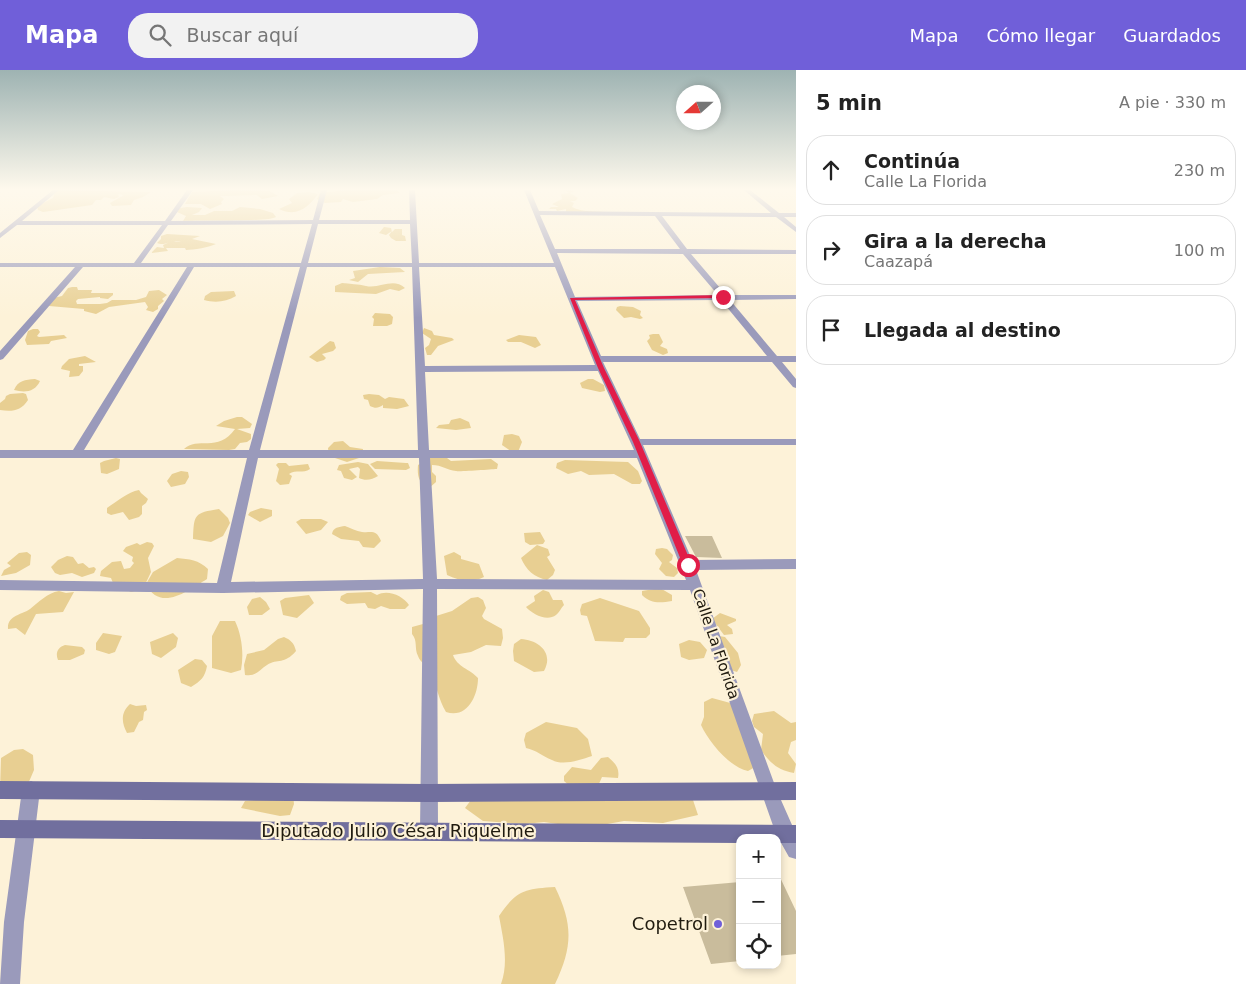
<!DOCTYPE html>
<html lang="es">
<meta charset="utf-8">
<style>
:root{--surface:#fff;--page:#f2f2f2;--text:#222;--muted:#767676;--line:#e0e0e0;--accent:#705fd9}
body{margin:0;font-family:"DejaVu Sans",sans-serif;background:var(--page);color:var(--text)}
.controls{position:absolute;right:15px;bottom:15px;display:grid;overflow:hidden;border-radius:10px;box-shadow:0 2px 8px #0003}
.controls button{width:45px;height:45px;display:grid;place-items:center;padding:0;border:0;border-bottom:1px solid var(--line);background:var(--surface);color:var(--text);font:25px sans-serif}
.compass{position:absolute;left:676px;top:15px;width:45px;height:45px;border-radius:50%;background:var(--surface);box-shadow:0 2px 8px #0003;rotate:249deg}
.stop{position:absolute;width:15px;height:15px;margin:-11px;border:4px solid #e11d48;border-radius:50%;background:#fff}
.stop.end{background:#e11d48;border-color:#fff;box-shadow:0 1px 5px #0008}
.list{margin:0;padding:0;list-style:none}
h2{display:flex;justify-content:space-between;align-items:center;height:65px;margin:0;padding:0 20px;font-size:21px}
h2 small{font-size:16px;font-weight:400;color:var(--muted)}
.list li{display:grid;grid-template-columns:32px 1fr auto;gap:15px;align-items:center;box-sizing:border-box;height:70px;margin:0 10px 10px;padding:0 10px;border:1px solid var(--line);border-radius:20px}
.list b{display:block;font-size:19px;white-space:nowrap}
.list p{margin:0;font-size:16px;white-space:nowrap;color:var(--muted)}
.list em{font-size:16px;font-style:normal;color:var(--muted)}
.icon{flex:none;width:28px;height:28px;fill:none;stroke:currentColor;stroke-width:2;stroke-linecap:round;stroke-linejoin:round}
.map{position:relative;flex:none;width:796px;height:914px;overflow:hidden}
header{display:flex;align-items:center;gap:30px;box-sizing:border-box;height:70px;padding:0 25px;background:var(--accent);color:#fff}
header strong{font-size:24px}
nav{display:flex;gap:28px;margin-inline-start:auto;font-size:18px}
.search{width:350px;height:45px;background:var(--page);display:flex;align-items:center;gap:12px;box-sizing:border-box;padding:0 18px;border-radius:20px;color:var(--muted);font-size:19px}
main{display:flex}
aside{flex:1;background:var(--surface)}
.map>svg:first-child{display:block}
.green{fill:#e8cf92}
.building{fill:#c9bc9c}
.lines{fill:none;stroke-linecap:round;stroke-linejoin:round}
.street{fill:#9a9abb;fill-rule:evenodd}
.secondary{fill:#716f9e;fill-rule:evenodd}
.route{fill:#e11d48}
.poi-dot{fill:#705fd9;stroke:#fdf2d8;stroke-width:2}
.labels{text-anchor:middle;stroke-width:4.5;stroke-linejoin:round;paint-order:stroke}
.street-label{font-size:15px;fill:#201b0f;stroke:#fdf2d8}
.near-street-label{font-size:18px;fill:#201b0f;stroke:#fdf2d8}
.near-poi-label{font-size:18px;fill:#201b0f;stroke:#fdf2d8;text-anchor:end}
</style>
<header>
<strong>Mapa</strong>
<div class="search"><svg class="icon" aria-label="search" viewBox="0 0 24 24"><circle cx="10" cy="10" r="6"/><path d="M15 15l6 6"/></svg>Buscar aquí</div>
<nav><a>Mapa</a><a>Cómo llegar</a><a>Guardados</a></nav>
</header>
<main>
<div class="map">
<svg width="796" height="914" viewBox="0 0 796 914">
<rect width="100%" height="100%" fill="#fdf2d8"/>
<path class="green" d="M 59,120 L 151,122 L 143,127 L 134,130 L 131,135 L 112,136 L 110,133 L 124,125 L 118,124 L 119,127 L 114,129 L 104,127 L 101,130 L 96,130 L 92,135 L 43,142 L 38,140 L 37,136 L 53,128 L 55,122 Z
M 233,120 L 270,121 L 278,126 L 262,129 L 257,125 L 220,126 L 224,129 L 221,132 L 222,134 L 210,139 L 201,134 L 185,134 L 192,122 Z
M 345,120 L 397,120 L 400,123 L 383,125 L 377,129 L 353,132 L 343,129 L 341,132 L 325,133 L 317,129 L 320,123 Z
M 564,120 L 575,121 L 570,123 L 578,128 L 575,131 L 570,131 L 574,133 L 572,137 C 584,144 598,139 612,144 L 559,143 L 566,142 L 566,139 L 557,141 L 556,139 L 549,139 L 551,137 L 559,137 L 552,134 L 562,129 L 561,124 L 569,123 Z
M 309,122 L 318,124 C 309,136 298,148 279,139 L 292,133 L 289,129 L 297,123 Z
M 187,137 L 202,138 L 199,142 L 192,145 L 205,145 L 214,141 L 232,141 L 240,137 L 260,139 L 273,143 L 276,147 C 269,152 198,150 183,151 L 186,146 L 177,142 L 180,138 Z
M 384,157 L 391,158 L 392,162 L 395,159 L 402,159 L 402,165 L 405,166 L 406,171 L 396,171 L 391,168 L 389,165 L 392,161 L 386,165 L 379,163 Z
M 167,164 L 200,166 L 192,169 L 216,174 C 210,177 193,180 186,180 L 185,178 L 166,178 L 168,181 L 151,183 L 157,177 L 164,178 L 163,175 L 172,171 L 181,172 C 170,168 167,177 157,173 L 161,169 L 161,166 Z
M 380,197 L 400,198 L 405,202 L 368,204 L 358,212 L 349,210 L 355,208 L 353,201 Z
M 342,213 C 350,214 358,214 366,216 C 380,219 393,207 405,218 L 399,221 L 390,219 L 376,224 L 335,222 L 335,216 Z
M 72,217 L 77,217 L 78,220 L 92,220 L 91,223 L 113,223 L 113,225 L 108,229 L 100,228 L 100,227 L 78,229 L 76,231 L 77,234 L 100,234 L 107,233 L 112,230 L 136,230 L 146,227 L 149,221 L 159,220 L 167,225 L 162,229 L 164,231 L 158,236 L 158,239 L 153,242 L 146,240 L 148,237 L 145,232 L 109,237 L 96,244 L 84,241 L 84,239 L 49,236 L 49,229 L 62,226 L 68,218 Z
M 234,221 L 236,226 C 226,232 215,233 204,230 L 205,226 L 211,222 Z
M 620,236 L 633,237 L 641,241 L 640,245 L 643,248 L 640,249 L 631,247 L 624,248 L 616,240 L 617,237 Z
M 375,243 L 390,244 L 393,247 L 392,254 L 387,256 L 373,256 L 374,249 L 372,247 Z
M 424,258 L 432,261 L 434,265 L 452,268 L 454,270 L 438,276 L 431,285 L 427,285 L 425,278 L 429,275 L 431,269 L 422,263 Z
M 33,259 L 38,259 L 40,262 L 37,266 L 39,267 L 64,265 L 67,268 L 51,271 L 49,274 L 27,275 L 25,270 L 28,261 Z
M 653,264 L 659,264 L 663,272 L 660,276 L 667,279 L 668,283 L 663,285 L 652,280 L 647,271 L 650,268 L 649,265 Z
M 519,265 L 536,267 L 541,275 L 535,278 L 521,272 L 508,272 L 506,270 Z
M 330,271 L 334,272 L 336,278 L 333,281 L 322,284 L 326,288 L 324,290 L 317,292 L 309,287 Z
M 85,286 L 96,292 L 79,294 L 79,296 L 83,296 L 83,301 L 79,306 L 69,307 L 70,301 L 61,299 L 62,296 L 69,289 Z
M 35,309 L 40,311 C 35,322 25,323 14,320 C 18,310 25,310 35,309 Z
M 588,309 L 593,309 L 604,315 L 605,321 L 600,322 L 582,318 L 580,313 Z
M 23,323 L 26,324 L 28,330 C 21,341 12,342 0,340 L 0,333 L 5,329 L 6,326 L 10,324 Z
M 369,324 L 379,325 L 385,329 L 389,327 L 404,329 L 409,336 L 397,339 L 383,338 L 383,335 C 378,338 376,339 370,336 L 368,330 L 364,329 L 363,325 Z
M 237,347 L 242,347 L 252,354 L 250,358 L 237,359 L 251,364 L 251,369 L 247,372 L 240,373 L 235,379 L 229,380 L 184,379 C 197,366 218,383 235,359 L 216,356 L 224,351 Z
M 460,348 L 469,352 L 471,358 L 456,360 L 436,358 L 439,355 L 449,354 L 451,350 Z
M 512,364 L 519,366 L 522,372 L 518,382 L 512,382 L 502,375 L 504,365 Z
M 343,371 L 350,377 L 363,379 L 362,387 L 347,392 L 329,386 L 328,378 L 334,372 Z
M 116,388 L 120,389 L 119,399 L 107,404 L 101,403 L 100,393 L 104,391 Z
M 429,388 L 447,388 L 451,391 L 491,389 L 498,394 L 497,399 C 495,399 459,402 456,401 C 447,400 442,395 432,395 L 432,402 L 436,406 L 436,412 L 428,419 C 419,412 417,407 418,395 Z
M 565,390 L 628,392 L 638,401 L 642,411 L 640,414 L 632,414 L 614,404 L 589,405 L 581,401 L 568,404 L 556,398 L 557,393 Z
M 377,391 L 406,393 L 408,393 L 410,398 L 406,400 L 375,399 L 370,394 Z
M 358,392 L 368,394 L 378,406 C 372,410 365,411 359,408 L 360,399 L 358,397 L 349,399 L 357,407 L 352,410 L 344,408 L 341,401 L 337,400 L 339,395 Z
M 278,393 L 286,393 L 289,396 L 308,394 L 310,399 C 303,404 296,399 289,404 L 292,406 L 289,414 L 280,415 L 276,411 L 279,399 L 276,395 Z
M 181,401 L 188,402 L 189,407 L 185,414 L 171,417 L 167,411 L 172,404 Z
M 139,420 L 141,423 L 148,429 L 146,433 L 142,436 L 142,444 L 139,447 L 129,450 L 123,442 L 111,445 L 107,443 L 107,438 C 116,432 128,422 139,420 Z
M 261,438 L 272,440 L 272,446 L 260,452 L 248,445 L 250,442 Z
M 219,439 L 228,448 L 230,453 L 223,466 L 211,472 L 193,469 C 194,444 194,443 219,439 Z
M 301,449 L 321,449 L 328,452 L 321,460 L 306,464 L 296,452 Z
M 345,456 C 351,458 356,461 362,462 C 372,463 376,459 381,471 L 374,478 L 363,477 L 359,471 L 341,469 L 332,464 C 333,457 339,457 345,456 Z
M 540,462 L 545,471 L 543,474 L 530,475 L 525,472 L 524,463 Z
M 147,472 L 152,473 L 154,476 L 148,488 L 151,502 L 143,519 L 131,522 L 113,513 L 111,508 L 100,506 L 101,501 L 112,492 L 121,491 L 124,499 L 130,498 L 134,493 L 132,491 L 133,487 L 123,481 L 126,477 L 137,473 L 140,475 Z
M 537,475 L 548,479 L 550,485 L 547,487 L 555,500 L 553,505 L 547,510 C 534,507 526,500 521,488 Z
M 662,478 L 667,479 L 673,485 L 672,490 L 669,492 L 677,498 L 678,503 L 674,507 L 666,506 L 659,499 L 662,493 L 655,484 L 656,479 Z
M 27,482 L 31,485 L 30,495 L 16,503 L 1,506 L 4,500 L 11,496 L 7,493 L 19,483 Z
M 454,482 L 461,486 L 461,489 L 479,494 L 484,507 C 471,513 459,511 447,505 L 444,486 Z
M 67,486 L 73,487 L 78,494 L 83,493 L 89,498 L 94,497 L 96,499 L 94,503 L 82,507 L 72,503 L 60,505 L 55,503 L 51,497 L 58,490 Z
M 177,488 C 189,489 199,490 208,499 L 207,509 C 189,520 160,543 146,514 L 153,502 Z
M 660,518 L 672,525 L 672,531 C 660,533 651,534 642,525 L 642,521 Z
M 543,520 L 549,522 L 553,530 L 562,530 L 564,535 C 561,538 559,543 556,545 C 547,552 532,544 526,537 L 535,531 L 534,526 Z
M 59,521 L 66,523 L 74,522 L 63,542 L 36,544 L 25,565 L 16,558 L 8,559 C 7,545 22,545 30,539 C 39,532 47,523 59,521 Z
M 371,522 L 377,525 C 388,519 403,526 409,535 L 405,539 L 390,539 L 381,536 L 375,539 L 368,538 L 365,533 L 347,534 L 340,530 L 341,526 L 347,523 Z
M 309,525 L 314,533 L 297,548 L 283,545 L 280,531 L 285,528 Z
M 260,527 L 266,532 L 270,539 L 262,545 L 249,545 L 247,537 L 252,529 Z
M 478,527 L 483,530 L 486,538 L 482,546 L 484,549 L 502,559 L 503,568 L 501,576 L 486,575 L 471,582 L 453,585 C 457,597 470,599 478,608 C 478,626 467,649 446,642 C 438,629 437,615 430,602 C 427,596 420,592 418,586 C 414,578 418,571 412,564 L 412,557 L 423,554 L 436,546 L 452,541 L 471,528 Z
M 600,528 L 639,541 L 650,558 L 650,564 L 646,568 L 625,568 L 623,572 L 595,571 L 587,546 L 581,545 L 580,540 L 582,534 Z
M 720,543 L 736,549 L 736,551 L 727,555 L 732,559 L 733,564 L 724,565 L 712,549 Z
M 220,551 L 235,551 C 242,566 244,584 241,600 L 231,603 L 212,598 L 212,566 Z
M 103,563 L 122,566 L 115,582 L 109,584 L 96,580 L 96,573 Z
M 173,563 L 178,568 L 176,577 L 161,588 L 152,584 L 150,572 Z
M 719,566 L 725,567 L 738,583 L 741,595 L 737,602 C 720,598 710,583 708,567 Z
M 284,567 C 291,570 294,573 296,581 C 284,595 278,588 267,595 C 259,600 256,607 245,605 L 244,595 L 247,584 L 264,580 L 278,569 Z
M 521,569 C 539,570 554,583 544,601 L 534,602 L 514,591 L 513,581 L 514,574 Z
M 689,570 L 700,572 L 707,580 L 704,588 L 689,590 L 681,587 L 679,574 Z
M 65,575 L 82,577 L 85,580 L 84,584 L 70,590 L 58,590 C 55,583 58,577 65,575 Z
M 195,589 L 202,590 L 207,596 C 205,607 201,611 191,617 L 181,613 L 178,600 Z
M 712,628 L 745,637 L 755,697 L 748,701 C 729,697 709,672 701,655 L 704,647 L 704,632 Z
M 130,634 L 136,636 L 146,635 L 147,640 L 144,642 L 143,650 L 139,652 L 134,662 L 127,663 C 121,652 121,642 130,634 Z
M 774,641 L 791,653 L 796,652 L 796,670 L 791,672 L 788,683 L 796,694 L 794,703 C 778,700 771,694 761,680 L 763,664 L 754,657 L 752,651 L 754,644 Z
M 546,652 L 577,658 L 588,669 L 592,686 C 580,690 563,696 552,690 C 542,686 536,680 526,678 L 524,670 L 526,663 Z
M 23,679 L 33,685 L 34,700 L 28,714 L 0,721 L 1,688 L 14,680 Z
M 608,687 C 615,693 620,698 618,708 L 602,707 L 598,716 L 577,722 L 564,711 L 564,706 L 572,697 L 591,700 L 601,688 Z
M 477,722 L 691,724 L 698,745 L 663,753 L 624,751 L 585,758 L 544,752 L 525,754 L 483,751 L 465,738 Z
M 293,725 L 294,734 L 290,745 L 280,746 L 241,738 L 245,731 Z
M 555,817 C 573,854 573,876 555,914 L 501,914 C 509,892 503,868 499,846 C 517,820 524,819 555,817 Z"/>
<path class="building" d="M 685,466 L 712,466 L 722,488 L 696,487 Z
M 777,801 L 796,841 L 796,884 L 777,886 Z
M 740,812 L 740,891 L 711,894 L 683,817 Z"/>
<g class="lines">
<path class="street" d="M 53,120 L 59,120 L 22,151 L 165,151 L 187,120 L 193,120 L 171,151 L 313,150 L 321,120 L 327,120 L 319,150 L 410,150 L 409,120 L 415,120 L 419,193 L 554,193 L 524,120 L 530,120 L 539,141 L 771,143 L 744,120 L 750,120 L 779,143 L 796,143 L 796,147 L 784,147 L 796,157 L 796,162 L 776,147 L 662,146 L 687,179 L 796,180 L 796,184 L 691,184 L 726,225 L 796,225 L 796,229 L 730,230 L 777,286 L 796,286 L 796,292 L 782,292 L 796,309 L 796,318 L 793,317 L 772,292 L 603,292 L 640,369 L 796,369 L 796,375 L 643,375 L 692,490 L 796,489 L 796,499 L 696,500 L 777,721 L 796,764 L 796,789 L 789,787 L 776,764 L 690,520 L 437,519 L 438,761 L 436,768 L 429,770 L 422,768 L 420,761 L 423,519 L 223,523 L 0,520 L 0,510 L 217,513 L 247,388 L 0,388 L 0,380 L 73,380 L 187,197 L 83,197 L 3,289 L 0,290 L 0,281 L 75,197 L 0,197 L 0,193 L 134,193 L 162,155 L 17,155 L 0,168 L 0,163 ZM 540,145 L 655,146 L 680,179 L 555,179 ZM 312,154 L 301,193 L 141,193 L 168,155 ZM 318,154 L 410,154 L 412,193 L 308,193 ZM 557,183 L 683,184 L 718,225 L 575,227 ZM 194,197 L 300,197 L 249,380 L 84,380 ZM 307,197 L 412,197 L 418,380 L 260,380 ZM 419,197 L 555,197 L 595,295 L 425,296 ZM 721,230 L 767,286 L 601,286 L 577,231 ZM 598,301 L 634,380 L 429,380 L 425,302 ZM 258,388 L 419,388 L 423,509 L 231,512 ZM 430,388 L 637,388 L 686,510 L 437,509 Z
M 31,711 L 37,714 L 40,720 L 24,852 L 20,914 L 0,914 L 4,852 L 22,720 L 25,714 Z"/>
<path class="secondary" d="M 0,711 L 429,714 L 796,712 L 796,730 L 429,732 L 0,729 Z
M 0,750 L 796,755 L 796,773 L 777,773 L 777,768 L 740,768 L 740,773 L 0,768 Z"/>
</g>
<linearGradient id="sky" x2="0" y2="1"><stop stop-color="#9eb3b2"/><stop offset="0.48" stop-color="#fef9ed"/><stop offset="1" stop-color="#fef9ed" stop-opacity="0"/></linearGradient>
<rect width="796" height="248" fill="url(#sky)"/>
<path class="route" d="M 723,225 L 724,228 L 575,230 L 604,298 L 640,372 L 692,495 L 688,498 L 683,495 L 633,372 L 598,298 L 570,228 Z"/>
<circle class="poi-dot" cx="718" cy="854" r="5"/>
<g class="labels">
<g class="street-label">
<text transform="translate(716 574) rotate(71)" y="5">Calle La Florida</text>
</g>
<g class="near-street-label">
<text x="398" y="767">Diputado Julio César Riquelme</text>
</g>
<g class="near-poi-label">
<text x="708" y="860">Copetrol</text>
</g>
</g>
</svg>
<div class="controls">
<button>+</button>
<button>−</button>
<button><svg class="icon" aria-label="locate" viewBox="0 0 24 24"><circle cx="12" cy="12" r="6"/><path d="M12 2v4M12 18v4M2 12h4M18 12h4"/></svg></button>
</div>
<svg class="compass" viewBox="-18 -18 36 36"><path d="M0-13l5 13h-10z" fill="#e53935"/><path d="M0 13l5-13h-10z" fill="#767676"/></svg>
<div class="stop" style="left:688px;top:495px"></div>
<div class="stop end" style="left:723px;top:227px"></div>
</div>
<aside>
<h2>5 min<small>A pie · 330 m</small></h2>
<ul class="list">
<li><svg class="icon" aria-label="ahead" viewBox="0 0 24 24"><path d="M12 20V5M6 11l6-6 6 6"/></svg><div><b>Continúa</b><p>Calle La Florida</p></div><em>230 m</em></li>
<li><svg class="icon" aria-label="right" viewBox="0 0 24 24"><path d="M7 20v-9h11M14 6l5 5-5 5"/></svg><div><b>Gira a la derecha</b><p>Caazapá</p></div><em>100 m</em></li>
<li><svg class="icon" aria-label="arrive" viewBox="0 0 24 24"><path d="M6 21V4h12l-3 4 3 4H6"/></svg><div><b>Llegada al destino</b></div></li>
</ul>
</aside>
</main>
